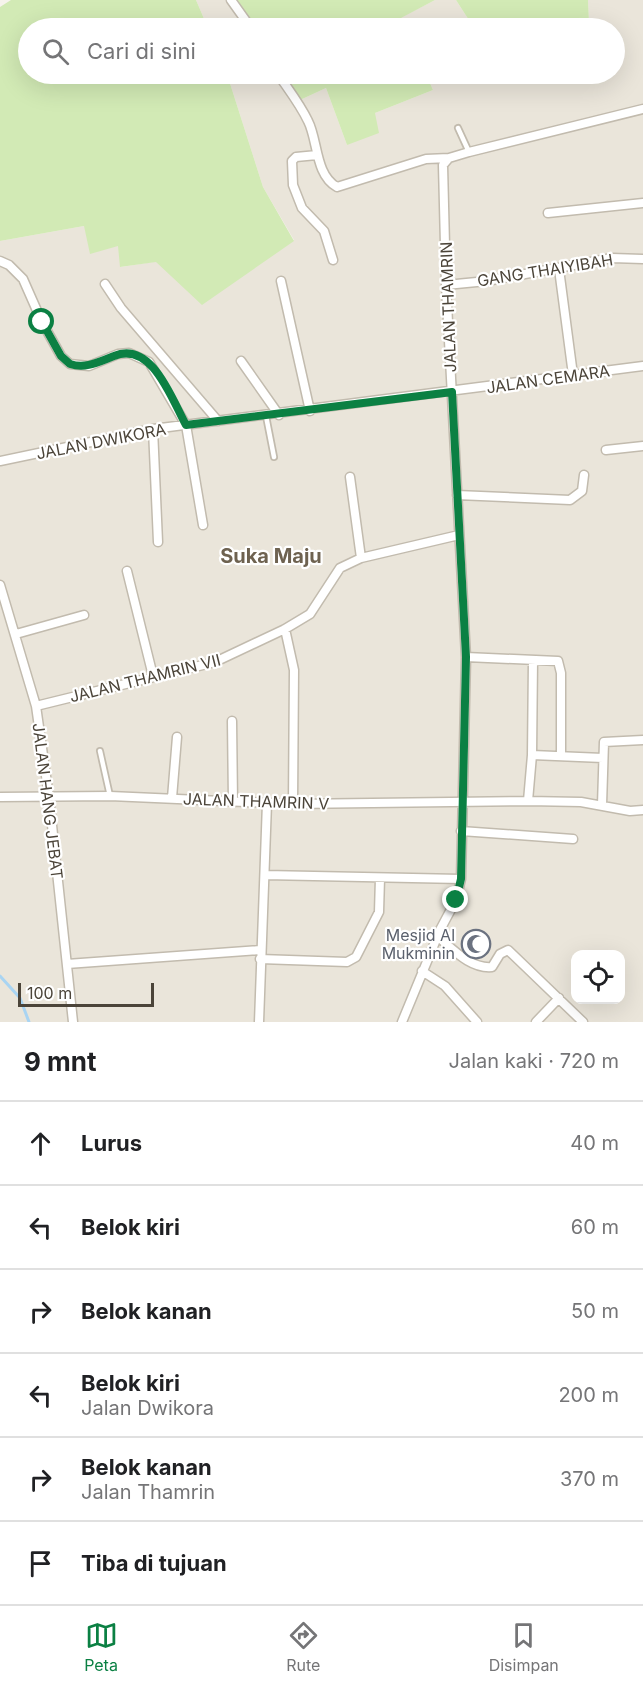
<!DOCTYPE html>
<html lang="id">
<meta charset="utf-8">
<style>
:root{--surface:#fff;--page:#f6f6f6;--text:#202124;--muted:#757577;--line:#e0e0e0;--accent:#0b8043}
body{margin:0;font-family:Inter,sans-serif;background:var(--page);color:var(--text)}
.controls{position:absolute;right:18px;bottom:18px;display:grid;overflow:hidden;border-radius:12px;box-shadow:0 6px 24px #0002}
.controls button{width:54px;height:54px;display:grid;place-items:center;padding:0;border:0;border-bottom:2px solid var(--line);background:var(--surface);color:var(--text);font:30px sans-serif}
.scale{position:absolute;left:18px;bottom:15px;width:136px;box-sizing:border-box;padding-left:6px;border:3px solid #4b4439;border-top:0;font-size:16px;line-height:21px;white-space:nowrap;color:#4b4439;-webkit-text-stroke:4px #fff;paint-order:stroke}
.stop{position:absolute;width:18px;height:18px;margin:-14px;border:4px solid #0b8043;border-radius:50%;background:#fff}
.stop.end{background:#0b8043;border-color:#fff;box-shadow:0 2px 6px #0008}
.list{margin:0;padding:0;list-style:none}
h2{display:flex;justify-content:space-between;align-items:center;height:78px;margin:0;padding:0 24px;font-size:26px}
h2 small{font-size:20px;font-weight:400;color:var(--muted)}
.list li{display:grid;grid-template-columns:39px 1fr auto;gap:18px;align-items:center;box-sizing:border-box;height:84px;padding:0 24px;border-top:2px solid var(--line)}
.list b{display:block;font-size:22px;white-space:nowrap}
.list p{margin:0;font-size:20px;white-space:nowrap;color:var(--muted)}
.list em{font-size:20px;font-style:normal;color:var(--muted)}
.icon{flex:none;width:33px;height:33px;fill:none;stroke:currentColor;stroke-width:2;stroke-linecap:round;stroke-linejoin:round}
.map{position:relative;flex:none;width:643px;height:1022px;overflow:hidden}
.search{position:absolute;background:var(--surface);box-shadow:0 6px 24px #0002;left:18px;right:18px;top:18px;height:66px;display:flex;align-items:center;gap:15px;box-sizing:border-box;padding:0 21px;border-radius:33px;color:var(--muted);font-size:22px}
.sheet{height:582px;background:var(--surface)}
nav{display:flex;justify-content:space-around;align-items:center;box-sizing:border-box;height:84px;border-top:2px solid var(--line);background:var(--surface);font-size:16px;color:var(--muted)}
nav a{display:grid;justify-items:center;gap:3px}
nav .on{color:var(--accent)}
.map>svg:first-child{display:block}
.residential{fill:#eae5da;fill-rule:evenodd}
.green{fill:#d2eab5}
.lines{fill:none;stroke-linecap:round;stroke-linejoin:round}
.stream{stroke:#a9d4f2;stroke-width:3}
.lane-casing{stroke:#c2bbae;stroke-width:8}
.street-casing{stroke:#c2bbae;stroke-width:11}
.lane{stroke:#fff;stroke-width:4.5}
.street{stroke:#fff;stroke-width:8}
.route{stroke:#0b8043;stroke-width:8}
.labels{text-anchor:middle;stroke-width:4.5;stroke-linejoin:round;paint-order:stroke}
.street-label{font-size:16px;fill:#4b4439;stroke:#fff}
.worship-label{font-size:16px;fill:#5b616d;stroke:#fff;text-anchor:end}
.quarter-label{font-size:20px;font-weight:bold;fill:#6e6250;stroke:#fff}
</style>
<div class="map">
<svg width="643" height="1022" viewBox="0 0 643 1022">
<rect width="100%" height="100%" fill="#f6f3ec"/>
<path class="residential" d="M 196,0 L 236,0 L 254,28 L 208,28 Z
M 435,0 L 456,0 L 474,28 L 405,28 L 400,18 Z
M 588,0 L 643,0 L 643,1022 L 0,1022 L 0,241 L 84,226 L 119,246 L 121,267 L 294,240 L 263,187 L 227,74 L 283,74 L 300,100 L 326,88 L 347,145 L 375,113 L 433,90 L 426,74 L 614,74 L 614,28 L 539,27 L 589,22 ZM 576,954 L 620,954 L 620,999 L 576,999 Z"/>
<path class="green" d="M 11,0 L 196,0 L 208,28 L 28,28 L 28,74 L 227,74 L 263,187 L 294,241 L 202,305 L 156,262 L 120,267 L 118,246 L 90,254 L 84,226 L 0,241 L 0,7 Z
M 236,0 L 435,0 L 401,18 L 405,28 L 254,28 Z
M 456,0 L 588,0 L 589,22 L 540,28 L 474,28 Z
M 283,74 L 426,74 L 433,90 L 375,113 L 379,133 L 347,145 L 326,88 L 300,100 Z"/>
<g class="lines">
<path class="stream" d="M 0,976 L 20,998 L 29,1022"/>
<g class="lane-casing">
<path id="lane" d="M 458,128 L 469,152
M 266,416 L 274,457
M 100,751 L 110,796"/>
</g>
<g class="street-casing">
<path id="street" d="M 231,0 L 251,28
M 278,74 C 288,89 300,104 308,121 C 318,140 315,175 337,187 L 426,159 L 449,158
M 317,155 L 296,157 L 292,161 L 293,185 L 302,208 L 324,231 L 333,260
M 548,213 L 643,203
M 0,261 L 9,265 L 23,279 L 42,322 L 61,356 L 70,364 L 89,366 L 118,354 L 129,353 L 149,362 L 186,425 L 203,525
M 559,269 L 573,375
M 281,281 L 310,411
M 105,284 L 121,308 L 218,421
M 446,285 L 487,281 L 612,258 L 643,259
M 241,361 L 279,415
M 153,429 L 158,542
M 606,450 L 643,446
M 0,461 L 153,429 L 643,366
M 350,477 L 361,558
M 457,495 L 570,500 L 582,491 L 584,475
M 127,571 L 153,676
M 0,585 L 36,706 L 49,797 L 73,1022
M 285,629 L 294,670 L 293,804
M 16,634 L 84,615
M 466,657 L 558,661 L 561,673 L 561,755
M 36,706 L 215,662 L 285,629 L 310,614 L 340,568 L 361,558 L 459,535
M 232,721 L 233,802
M 532,755 L 533,660
M 0,797 L 110,796 L 293,804 L 528,801 L 581,802 L 630,811 L 643,810
M 172,798 L 177,737
M 528,801 L 532,755 L 603,758
M 602,805 L 604,742 L 643,740
M 461,831 L 573,839
M 265,875 L 461,879
M 437,936 C 453,949 470,969 492,967 L 500,954 L 508,950 L 583,1022
M 260,959 L 347,962 L 356,957 L 379,912 L 380,878
M 67,964 L 260,950
M 422,971 L 445,986 L 477,1022
M 259,1022 L 267,803
M 402,1022 L 440,930 L 456,900 L 461,879 L 466,657 L 446,285 L 443,165 L 449,158 L 469,152 L 643,109
M 536,1022 L 559,998"/>
</g>
<use href="#lane" class="lane"/>
<use href="#street" class="street"/>
</g>
<g class="lines">
<path class="route" d="M 42,322 L 61,356 L 70,364 C 86,369 98,362 114,356 C 152,340 172,400 186,425 L 452,392 L 466,657 L 461,879 L 456,900"/>
</g>
<defs>
<g id="mosque-ring" transform="scale(1.5)"><circle r="9.5" fill="#fff" stroke="#6b7280" stroke-width="1.5"/><path d="M3.5-4.9A6 6 0 1 0 3.5 4.9A5 5 0 1 1 3.5-4.9Z" fill="#6b7280"/></g>
</defs>
<g fill-rule="evenodd">
<use href="#mosque-ring" x="476" y="944"/>
</g>
<g class="labels">
<g class="street-label">
<text transform="translate(545 270) rotate(-9)" y="6">GANG THAIYIBAH</text>
<text transform="translate(448 307) rotate(-92)" y="6">JALAN THAMRIN</text>
<text transform="translate(548 379) rotate(-8)" y="6">JALAN CEMARA</text>
<text transform="translate(101 441) rotate(-11)" y="6">JALAN DWIKORA</text>
<text transform="translate(145 678) rotate(-14)" y="6">JALAN THAMRIN VII</text>
<text transform="translate(48 801) rotate(83)" y="6">JALAN HANG JEBAT</text>
<text transform="translate(256 801) rotate(2)" y="6">JALAN THAMRIN V</text>
</g>
<g class="worship-label">
<text x="455" y="941">Mesjid Al<tspan x="455" dy="18">Mukminin</tspan></text>
</g>
<g class="quarter-label">
<text x="271" y="563">Suka Maju</text>
</g>
</g>
</svg>
<div class="controls">
<button><svg class="icon" aria-label="locate" viewBox="0 0 24 24"><circle cx="12" cy="12" r="6"/><path d="M12 2v4M12 18v4M2 12h4M18 12h4"/></svg></button>
</div>
<div class="scale">100 m</div>
<div class="stop" style="left:42px;top:322px"></div>
<div class="stop end" style="left:456px;top:900px"></div>
<div class="search"><svg class="icon" aria-label="search" viewBox="0 0 24 24"><circle cx="10" cy="10" r="6"/><path d="M15 15l6 6"/></svg>Cari di sini</div>
</div>
<section class="sheet">
<h2>9 mnt<small>Jalan kaki · 720 m</small></h2>
<ul class="list">
<li><svg class="icon" aria-label="ahead" viewBox="0 0 24 24"><path d="M12 20V5M6 11l6-6 6 6"/></svg><div><b>Lurus</b></div><em>40 m</em></li>
<li><svg class="icon" aria-label="left" viewBox="0 0 24 24"><path d="M17 20v-9H6M10 6l-5 5 5 5"/></svg><div><b>Belok kiri</b></div><em>60 m</em></li>
<li><svg class="icon" aria-label="right" viewBox="0 0 24 24"><path d="M7 20v-9h11M14 6l5 5-5 5"/></svg><div><b>Belok kanan</b></div><em>50 m</em></li>
<li><svg class="icon" aria-label="left" viewBox="0 0 24 24"><path d="M17 20v-9H6M10 6l-5 5 5 5"/></svg><div><b>Belok kiri</b><p>Jalan Dwikora</p></div><em>200 m</em></li>
<li><svg class="icon" aria-label="right" viewBox="0 0 24 24"><path d="M7 20v-9h11M14 6l5 5-5 5"/></svg><div><b>Belok kanan</b><p>Jalan Thamrin</p></div><em>370 m</em></li>
<li><svg class="icon" aria-label="arrive" viewBox="0 0 24 24"><path d="M6 21V4h12l-3 4 3 4H6"/></svg><div><b>Tiba di tujuan</b></div></li>
</ul>
</section>
<nav>
<a class="on"><svg class="icon" aria-label="map" viewBox="0 0 24 24"><path d="M3 6l6-2 6 2 6-2v14l-6 2-6-2-6 2zM9 4v14M15 6v14"/></svg>Peta</a>
<a><svg class="icon" aria-label="directions" viewBox="0 0 24 24"><path d="M12 3l9 9-9 9-9-9zM9 14v-3h6M13 9l2 2-2 2"/></svg>Rute</a>
<a><svg class="icon" aria-label="saved" viewBox="0 0 24 24"><path d="M7 4h10v16l-5-4-5 4z"/></svg>Disimpan</a>
</nav>
